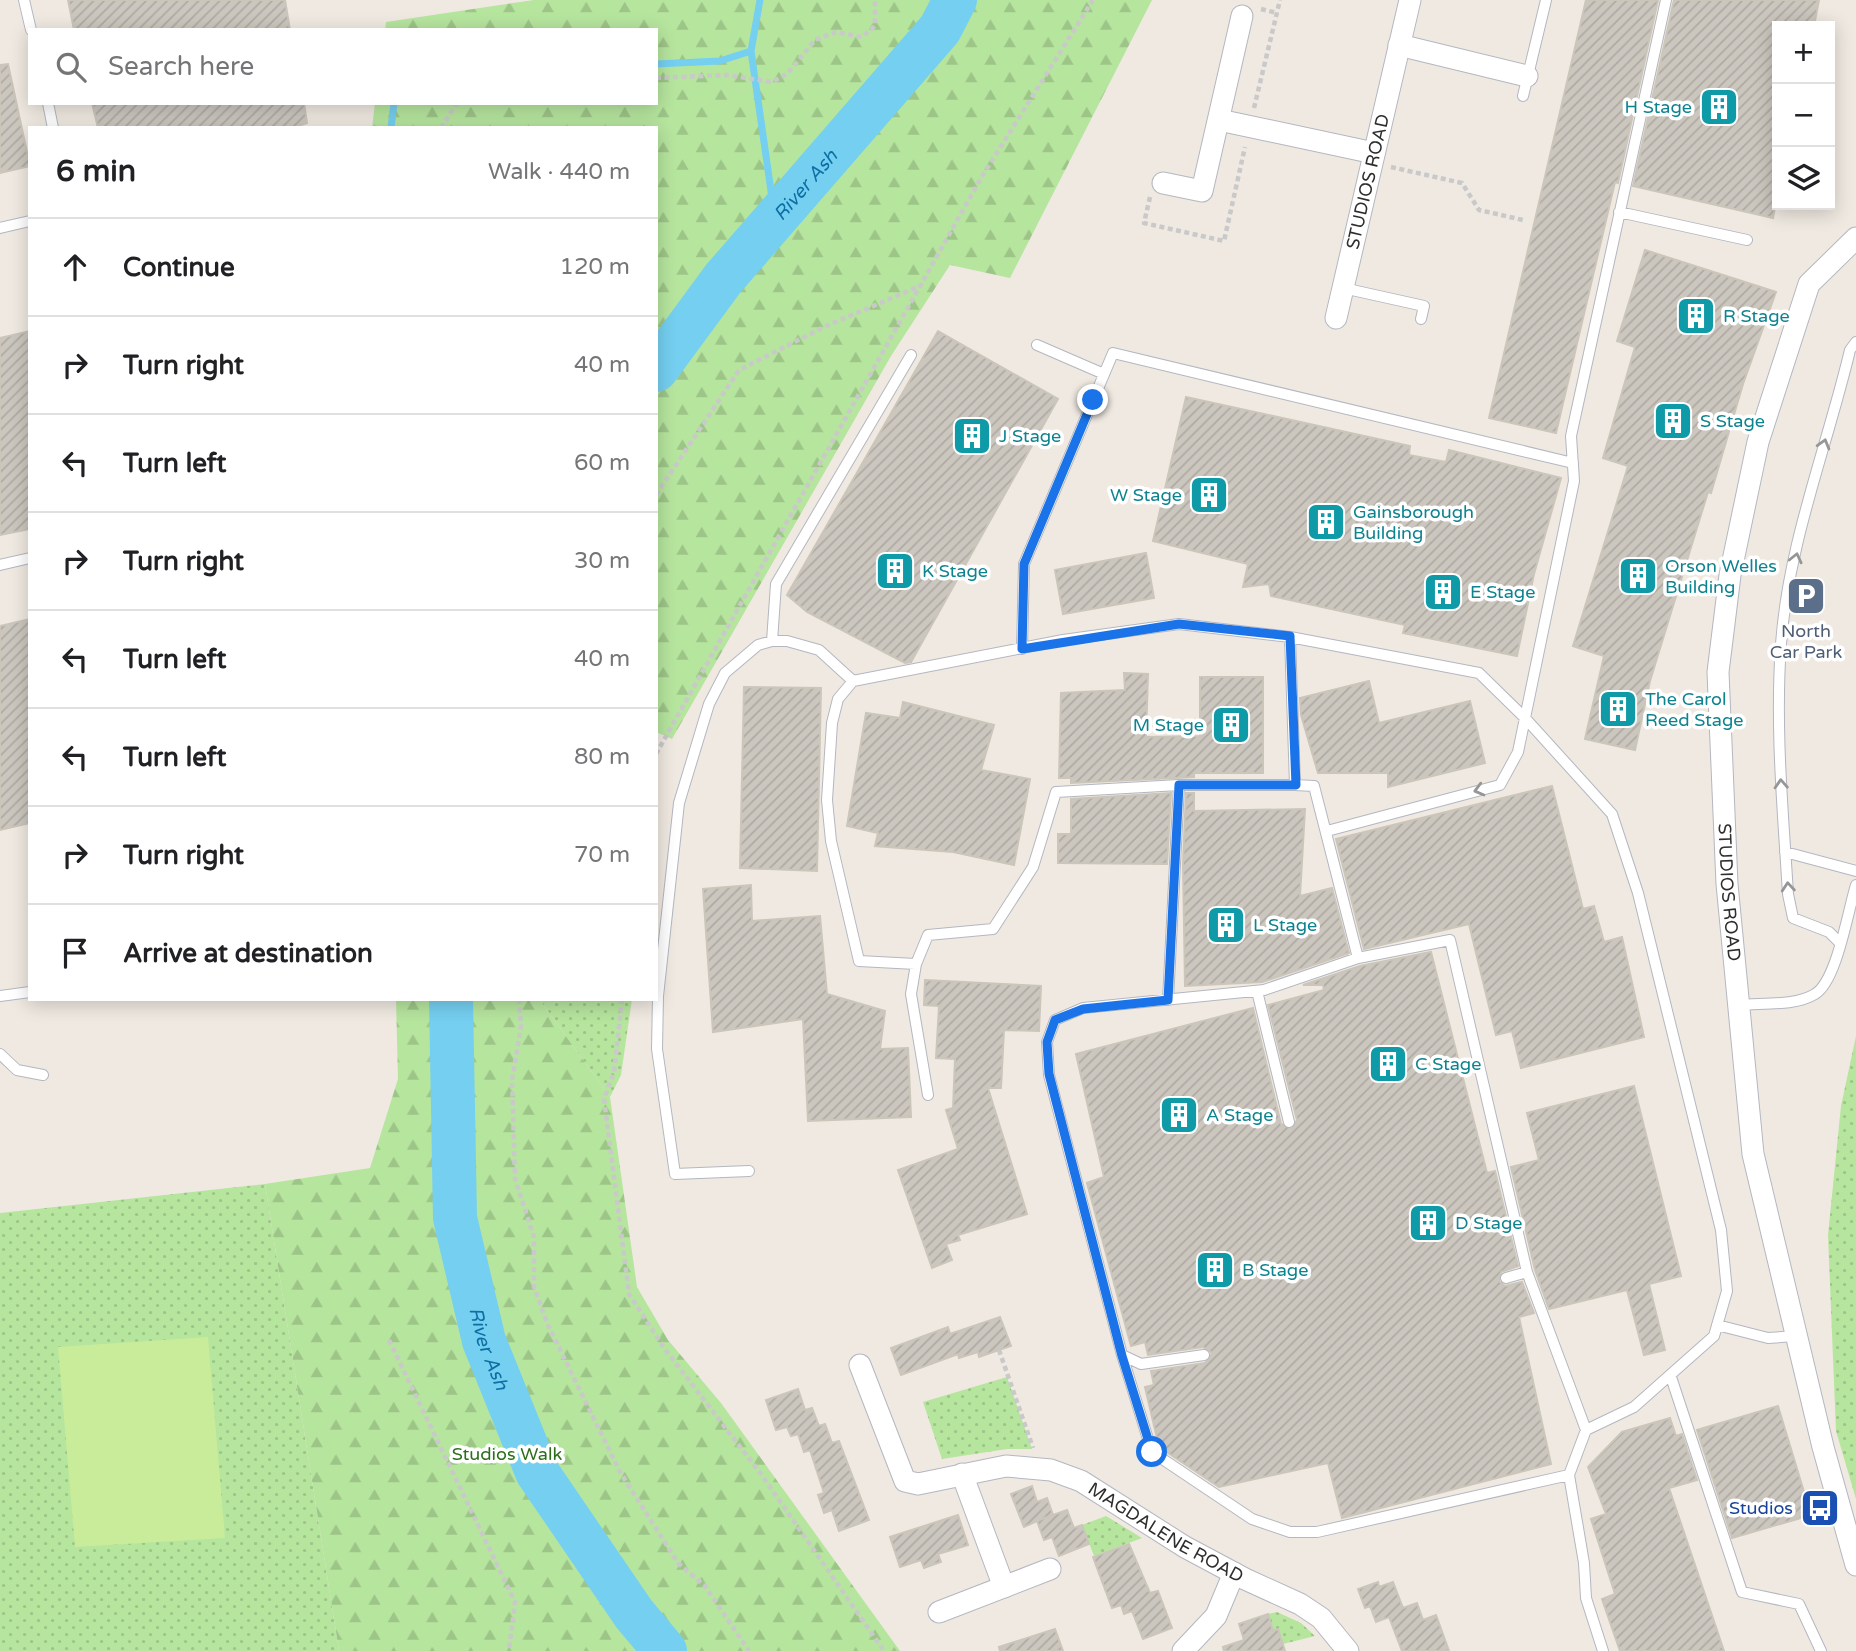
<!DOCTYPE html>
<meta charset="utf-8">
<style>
:root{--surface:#fff;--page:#f2f2f2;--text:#202124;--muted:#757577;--line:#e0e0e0}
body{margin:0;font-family:"Varela Round",sans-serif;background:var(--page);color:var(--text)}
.controls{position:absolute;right:21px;top:21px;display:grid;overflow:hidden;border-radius:0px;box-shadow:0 4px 18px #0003}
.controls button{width:63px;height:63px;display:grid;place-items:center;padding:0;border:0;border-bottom:2px solid var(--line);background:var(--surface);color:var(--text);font:35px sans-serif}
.stop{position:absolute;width:21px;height:21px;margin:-16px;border:5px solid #1a73e8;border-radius:50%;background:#fff}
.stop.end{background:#1a73e8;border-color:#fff;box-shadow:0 2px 7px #0008}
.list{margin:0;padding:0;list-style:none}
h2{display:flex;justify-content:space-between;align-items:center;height:91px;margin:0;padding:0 28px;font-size:30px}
h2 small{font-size:23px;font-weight:400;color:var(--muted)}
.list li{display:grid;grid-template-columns:46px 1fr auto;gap:21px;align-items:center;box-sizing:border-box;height:98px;padding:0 28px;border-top:2px solid var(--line)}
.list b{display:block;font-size:26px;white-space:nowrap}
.list em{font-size:23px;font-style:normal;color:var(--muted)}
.icon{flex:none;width:38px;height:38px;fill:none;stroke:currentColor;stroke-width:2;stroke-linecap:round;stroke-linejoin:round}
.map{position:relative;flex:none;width:1856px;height:1651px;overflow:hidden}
.search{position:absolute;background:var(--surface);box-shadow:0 4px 18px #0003;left:28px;top:28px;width:630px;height:77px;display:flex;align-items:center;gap:18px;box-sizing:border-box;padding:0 24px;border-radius:0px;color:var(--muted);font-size:26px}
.panel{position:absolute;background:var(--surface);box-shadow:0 4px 18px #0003;left:28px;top:126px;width:630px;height:875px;border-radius:0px}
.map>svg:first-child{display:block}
.green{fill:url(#green-dots)}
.forest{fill:url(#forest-firs)}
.pitch{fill:#c9ec9a}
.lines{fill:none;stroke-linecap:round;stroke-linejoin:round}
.stream{stroke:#75cff0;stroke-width:7}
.river{stroke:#75cff0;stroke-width:44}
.building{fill:url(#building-hatch);stroke:#cbc5ba;stroke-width:2}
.lane-casing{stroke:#b4b7c1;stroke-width:12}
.street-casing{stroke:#b4b7c1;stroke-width:23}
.path{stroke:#c9c9c9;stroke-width:4.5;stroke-dasharray:5 3.5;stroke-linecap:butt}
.lane{stroke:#fff;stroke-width:10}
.street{stroke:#fff;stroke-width:21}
.oneway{stroke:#969696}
.route{stroke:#1a73e8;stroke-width:9}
.labels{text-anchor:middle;stroke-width:7;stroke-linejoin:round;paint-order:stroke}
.culture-label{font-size:18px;fill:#0d838f;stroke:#fff;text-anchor:start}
.street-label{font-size:18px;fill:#2e2e2e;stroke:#fff}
.service-label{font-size:18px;fill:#4e5e75;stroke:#fff}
.park-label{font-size:18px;fill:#2c6e1b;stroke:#fff}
.transit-label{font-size:18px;fill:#164399;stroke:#fff;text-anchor:end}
.water-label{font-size:19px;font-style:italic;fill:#0d6fa3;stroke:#fff}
</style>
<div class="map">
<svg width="1856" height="1651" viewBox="0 0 1856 1651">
<defs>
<pattern id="green-dots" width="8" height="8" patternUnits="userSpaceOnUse" patternTransform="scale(1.75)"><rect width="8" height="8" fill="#b6e59e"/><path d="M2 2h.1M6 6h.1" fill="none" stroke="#9dc588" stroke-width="1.8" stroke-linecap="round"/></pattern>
<pattern id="forest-firs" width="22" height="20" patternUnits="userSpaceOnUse" patternTransform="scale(1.75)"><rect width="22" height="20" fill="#b6e59e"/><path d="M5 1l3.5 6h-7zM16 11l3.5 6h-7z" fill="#9dc588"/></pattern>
<pattern id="building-hatch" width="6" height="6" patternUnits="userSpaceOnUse" patternTransform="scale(1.75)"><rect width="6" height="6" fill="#cbc7bf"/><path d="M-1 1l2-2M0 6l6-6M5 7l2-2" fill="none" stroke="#afaba4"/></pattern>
</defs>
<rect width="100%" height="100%" fill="#efe9e1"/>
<path class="green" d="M 539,999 L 632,999 L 621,1075 L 610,1097 Z
M 1856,1036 L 1856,1499 L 1836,1431 L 1828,1235 L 1841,1106 Z
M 265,1184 L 339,1651 L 0,1651 L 0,1213 Z
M 1007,1377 L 1032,1449 L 1007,1449 L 942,1459 L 923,1402 Z
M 1106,1516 L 1142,1538 L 1094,1556 L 1082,1525 Z
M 1277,1612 L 1301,1623 L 1315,1636 L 1283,1644 L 1278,1630 L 1273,1631 L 1268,1614 Z"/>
<path class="forest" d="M 534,0 L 1152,0 L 1010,278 L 950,265 L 891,356 L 672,739 L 656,732 L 656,128 L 372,128 L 375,103 L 656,103 L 656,30 L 385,30 L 386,22 Z
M 396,999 L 539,999 L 610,1097 L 637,1287 L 668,1340 L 721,1403 L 900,1651 L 339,1651 L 265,1184 L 370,1168 L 398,1079 Z"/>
<path class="pitch" d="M 208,1337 L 225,1538 L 75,1547 L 58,1347 Z"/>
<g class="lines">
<path class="stream" d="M 760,0 L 751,51 L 775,219
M 656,64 L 720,61 L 751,51
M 391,128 L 394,103"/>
<g class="river">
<path id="s1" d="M 656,370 L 723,279 L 940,29 L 955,0"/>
<path id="s2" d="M 451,999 L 455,1218 L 484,1341 L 537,1472 L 634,1614 L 665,1651"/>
</g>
</g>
<path class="building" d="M 68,0 L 285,0 L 290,30 L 74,30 Z
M 1586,0 L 1658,0 L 1618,183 L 1615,182 L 1556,433 L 1489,418 Z
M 1674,0 L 1819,0 L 1814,26 L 1777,26 L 1777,198 L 1773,218 L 1633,186 Z
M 8,64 L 30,166 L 0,173 L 0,65 Z
M 92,103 L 304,103 L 307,123 L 292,128 L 98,128 Z
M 1645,250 L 1776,292 L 1743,384 L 1711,493 L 1708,492 L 1650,681 L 1635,750 L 1585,739 L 1604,656 L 1573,646 L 1628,466 L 1603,458 L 1635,347 L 1617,341 Z
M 30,331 L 30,529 L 0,535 L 0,338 Z
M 938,331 L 1058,399 L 911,662 L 905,663 L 807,612 L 787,595 Z
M 1186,397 L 1410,446 L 1409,455 L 1446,462 L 1449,450 L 1561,478 L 1534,574 L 1517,656 L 1403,633 L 1405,625 L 1271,596 L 1269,584 L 1243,587 L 1248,564 L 1153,541 Z
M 1146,553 L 1154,598 L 1063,614 L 1055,570 Z
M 30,619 L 30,823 L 0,830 L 0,626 Z
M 1124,673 L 1148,674 L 1146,737 L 1200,736 L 1200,677 L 1263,677 L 1263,773 L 1194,773 L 1194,777 L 1071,783 L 1071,778 L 1059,778 L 1061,693 L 1125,690 Z
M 1369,681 L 1379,723 L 1470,701 L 1485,763 L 1388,787 L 1388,773 L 1318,773 L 1301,715 L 1300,698 Z
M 744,687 L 821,688 L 817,871 L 740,868 Z
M 903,702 L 994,725 L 981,770 L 1030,779 L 1014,865 L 953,852 L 875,846 L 878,833 L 847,826 L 866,713 L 900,718 Z
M 1552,786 L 1583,909 L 1594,906 L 1604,942 L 1622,937 L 1644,1037 L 1521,1068 L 1512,1031 L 1496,1035 L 1469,924 L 1364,949 L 1336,839 Z
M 1171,793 L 1167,864 L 1058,863 L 1058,834 L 1071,834 L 1071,799 Z
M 1186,793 L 1194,793 L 1194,811 L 1305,809 L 1300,896 L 1332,888 L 1349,953 L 1262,982 L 1185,986 L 1183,864 Z
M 751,885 L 752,921 L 820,916 L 827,994 L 885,1011 L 880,1049 L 908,1048 L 911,1117 L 808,1121 L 803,1019 L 713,1032 L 703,889 Z
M 1431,952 L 1487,1173 L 1495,1171 L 1518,1266 L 1501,1272 L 1499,1281 L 1505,1286 L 1522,1282 L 1534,1313 L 1519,1317 L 1551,1464 L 1342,1518 L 1328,1463 L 1219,1487 L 1159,1447 L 1145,1387 L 1154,1385 L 1151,1371 L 1205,1363 L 1212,1353 L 1203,1347 L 1148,1355 L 1145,1342 L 1131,1346 L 1087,1183 L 1104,1177 L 1076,1054 L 1253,1008 L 1281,1124 L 1292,1129 L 1297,1120 L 1268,1005 L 1324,990 L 1323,985 L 1303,985 L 1360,966 Z
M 925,980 L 1041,986 L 1039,1031 L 1004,1030 L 1001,1088 L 988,1088 L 1027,1214 L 958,1235 L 960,1240 L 946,1244 L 952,1260 L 932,1268 L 898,1170 L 958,1149 L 946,1110 L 953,1108 L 955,1059 L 936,1058 L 939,1006 L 924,1005 Z
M 1634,1086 L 1681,1276 L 1649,1284 L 1665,1350 L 1644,1355 L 1627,1290 L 1549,1309 L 1535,1270 L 1511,1167 L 1539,1160 L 1527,1113 Z
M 1000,1317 L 1011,1346 L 979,1357 L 978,1352 L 959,1358 L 958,1354 L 901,1375 L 891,1348 L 948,1327 L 950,1334 Z
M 798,1389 L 805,1410 L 812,1408 L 819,1426 L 825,1424 L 832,1443 L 839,1441 L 869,1520 L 839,1531 L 832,1510 L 824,1513 L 818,1495 L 824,1493 L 810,1450 L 804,1452 L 798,1434 L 791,1436 L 787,1427 L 776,1430 L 766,1400 Z
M 1778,1406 L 1811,1515 L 1732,1538 L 1697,1430 Z
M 1670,1418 L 1676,1436 L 1682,1434 L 1697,1480 L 1669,1488 L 1724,1651 L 1620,1651 L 1602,1599 L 1615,1594 L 1591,1519 L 1606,1514 L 1588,1467 L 1622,1432 Z
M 1032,1486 L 1037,1502 L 1047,1498 L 1053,1515 L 1039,1520 L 1067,1510 L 1074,1528 L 1082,1525 L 1089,1544 L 1059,1556 L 1052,1537 L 1044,1540 L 1037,1521 L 1024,1527 L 1011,1494 Z
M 958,1515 L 968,1545 L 938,1554 L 941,1562 L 924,1568 L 921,1560 L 900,1567 L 890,1537 Z
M 1129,1544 L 1150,1593 L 1158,1591 L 1172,1628 L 1143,1639 L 1132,1611 L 1124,1614 L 1121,1605 L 1112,1608 L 1093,1557 Z
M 1378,1582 L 1379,1587 L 1393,1582 L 1403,1608 L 1417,1603 L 1423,1620 L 1436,1615 L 1449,1651 L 1402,1651 L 1389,1617 L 1376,1622 L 1370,1606 L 1365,1608 L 1358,1589 Z
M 1268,1614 L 1273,1631 L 1278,1629 L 1285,1651 L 1224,1651 L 1223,1647 L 1244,1640 L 1239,1624 Z
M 1055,1629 L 1063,1651 L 1000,1651 L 999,1647 Z"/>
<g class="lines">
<g class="lane-casing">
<path id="lane" d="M 24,0 L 31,30
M 1523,96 L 1546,0
M 48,103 L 53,128
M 1619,212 L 1747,240
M 0,228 L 30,221
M 1343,288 L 1424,306 L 1421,319
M 1037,345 L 1104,374
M 0,565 L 30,558
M 1290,637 L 1295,785 L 1179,785 L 1056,792 L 1033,867 L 993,929 L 928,935 L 916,964 L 859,961 L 831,841 L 827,800 L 832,723 L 838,699 L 853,681 L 1063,640 L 1179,624 L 1290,637 L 1479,673 L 1526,719 L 1612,814 L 1638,893 L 1721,1230 L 1727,1291 L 1714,1336 L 1634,1407 L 1586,1430
M 772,641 L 776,584 L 911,355
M 1022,649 L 1024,564 L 1113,353 L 1573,463
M 1295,785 L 1314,786 L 1358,958
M 1327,831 L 1500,785 L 1518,752 L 1574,481 L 1571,436 L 1666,0
M 1785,852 L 1856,871
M 1839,942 L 1829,932 L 1793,918 L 1788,894 C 1783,811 1775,728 1781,644 C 1788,544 1827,447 1850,350 L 1856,342
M 916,964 L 911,994 L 928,1095
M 1257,991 L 1289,1122
M 0,996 L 30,992
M 1168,1000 L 1179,785
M 1740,1005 C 1762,1003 1796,1006 1815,994 C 1837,981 1848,910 1856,885
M 0,1054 L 17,1070 L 43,1075
M 749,1171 L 675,1174 L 657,1049 L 658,996 L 679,803 L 709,704 L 725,673 L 758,645 L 772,641 L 787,641 L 819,650 L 853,681
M 1506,1278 L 1527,1272
M 1717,1325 L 1768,1338 L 1796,1336
M 1122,1355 L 1152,1452 L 1252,1519 L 1290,1532 L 1317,1532 L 1569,1475 L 1586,1430 L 1527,1272 L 1450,940 L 1358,958 L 1264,990 L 1083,1008 L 1055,1020 L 1047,1042 L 1049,1075 L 1122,1355 L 1141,1364 L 1204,1355
M 1671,1377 L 1742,1592 L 1799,1604 L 1821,1651
M 1569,1475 L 1584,1563 L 1586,1598 L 1603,1651"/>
</g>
<g class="street-casing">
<g id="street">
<path d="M 1399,45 L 1527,76"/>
<path d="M 1219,120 L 1374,153"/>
<path d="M 1163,183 L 1202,191 L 1242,16"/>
<path id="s3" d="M 1856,238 L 1809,284 L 1758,442 L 1730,575 L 1718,672 L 1727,884 L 1753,1154 L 1823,1447 L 1856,1565"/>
<path id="s4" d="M 1336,318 L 1410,0"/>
<path id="s5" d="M 860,1365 L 905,1481 L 918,1484 L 1006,1466 L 1051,1470 L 1081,1481 L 1185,1547 L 1245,1579 L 1300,1604 L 1321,1618 L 1348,1651"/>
<path d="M 962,1474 L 1004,1587"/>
<path d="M 939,1612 L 1050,1569"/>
<path d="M 1183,1651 L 1216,1616 L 1234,1573"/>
</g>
</g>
<path class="path" d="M 1261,9 L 1277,13
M 656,78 L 727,75 L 772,82 L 787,74 L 815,40 L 836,32 L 862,37 L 875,26 L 875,0
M 1254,108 L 1280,0
M 441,128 L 457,103
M 1391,167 L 1462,183 L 1479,210 L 1523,220
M 1150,197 L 1144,223 L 1224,241 L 1245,147
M 656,495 L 739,370 L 824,327 L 922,285
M 656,754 L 981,178 L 1093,0
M 519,999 L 521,1026 L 512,1080 L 515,1179 L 534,1237 L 534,1287 L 547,1323 L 620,1472 L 678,1563 L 705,1586 L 749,1651
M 622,999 L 614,1072 L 604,1099 L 629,1294 L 664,1348 L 761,1474 L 884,1651
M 389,1340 L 515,1602 L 509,1651
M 999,1350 L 1033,1448"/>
<use href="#lane" class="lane"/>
<use href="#street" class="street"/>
</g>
<defs><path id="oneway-chevron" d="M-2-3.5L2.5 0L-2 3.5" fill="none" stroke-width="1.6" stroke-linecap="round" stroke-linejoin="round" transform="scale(1.75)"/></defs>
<g class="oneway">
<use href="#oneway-chevron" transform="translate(1824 444) rotate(-74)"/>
<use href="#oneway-chevron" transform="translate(1796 558) rotate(-77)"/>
<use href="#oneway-chevron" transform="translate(1781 784) rotate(-93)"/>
<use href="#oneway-chevron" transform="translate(1479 790) rotate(165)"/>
<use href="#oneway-chevron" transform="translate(1788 887) rotate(-95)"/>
</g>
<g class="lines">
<path class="route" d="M 1093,400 L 1024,564 L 1022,649 L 1179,624 L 1290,636 L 1296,785 L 1179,785 L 1168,1000 L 1083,1009 L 1055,1020 L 1047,1042 L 1049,1074 L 1122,1356 L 1152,1452"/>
</g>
<defs>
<g id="building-square" transform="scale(2.0125)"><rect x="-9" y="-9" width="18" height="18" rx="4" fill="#0f9aa8" stroke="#fff"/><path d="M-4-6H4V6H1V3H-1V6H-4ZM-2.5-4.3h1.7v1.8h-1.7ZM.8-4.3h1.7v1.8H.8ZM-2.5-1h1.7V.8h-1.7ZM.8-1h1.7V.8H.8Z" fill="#fff"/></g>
<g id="parking-square" transform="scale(2.0125)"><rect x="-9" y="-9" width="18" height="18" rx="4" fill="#5c6f8a" stroke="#fff"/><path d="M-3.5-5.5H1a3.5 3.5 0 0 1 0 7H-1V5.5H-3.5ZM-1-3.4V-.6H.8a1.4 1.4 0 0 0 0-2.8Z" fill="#fff"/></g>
<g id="bus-square" transform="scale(2.0125)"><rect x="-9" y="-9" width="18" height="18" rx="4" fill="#1a4fb4" stroke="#fff"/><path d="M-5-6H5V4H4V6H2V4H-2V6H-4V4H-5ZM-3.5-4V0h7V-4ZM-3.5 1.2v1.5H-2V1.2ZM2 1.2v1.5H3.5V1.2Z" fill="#fff"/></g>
</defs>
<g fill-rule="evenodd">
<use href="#building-square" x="1719" y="107"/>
<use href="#building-square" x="1696" y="316"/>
<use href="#building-square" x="1673" y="421"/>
<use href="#building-square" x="972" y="436"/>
<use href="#building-square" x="1209" y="495"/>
<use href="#building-square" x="1326" y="522"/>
<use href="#building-square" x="895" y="571"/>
<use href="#building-square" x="1638" y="576"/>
<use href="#building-square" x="1443" y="592"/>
<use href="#parking-square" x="1806" y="596"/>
<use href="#building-square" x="1618" y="709"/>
<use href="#building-square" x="1231" y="725"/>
<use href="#building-square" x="1226" y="925"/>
<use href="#building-square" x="1388" y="1064"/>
<use href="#building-square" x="1179" y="1115"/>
<use href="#building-square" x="1428" y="1223"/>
<use href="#building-square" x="1215" y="1270"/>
<use href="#bus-square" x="1820" y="1508"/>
</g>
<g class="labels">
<g class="culture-label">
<text x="1692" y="113" text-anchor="end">H Stage</text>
<text x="1723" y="322">R Stage</text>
<text x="1700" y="427">S Stage</text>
<text x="999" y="442">J Stage</text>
<text x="1182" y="501" text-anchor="end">W Stage</text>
<text x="1353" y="518">Gainsborough<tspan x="1353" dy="21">Building</tspan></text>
<text x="1665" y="572">Orson Welles<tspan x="1665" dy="21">Building</tspan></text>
<text x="922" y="577">K Stage</text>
<text x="1470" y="598">E Stage</text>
<text x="1645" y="705">The Carol<tspan x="1645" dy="21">Reed Stage</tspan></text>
<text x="1204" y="731" text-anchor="end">M Stage</text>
<text x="1253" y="931">L Stage</text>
<text x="1415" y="1070">C Stage</text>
<text x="1206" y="1121">A Stage</text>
<text x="1455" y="1229">D Stage</text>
<text x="1242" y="1276">B Stage</text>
</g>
<g class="street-label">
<text dy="6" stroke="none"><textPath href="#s4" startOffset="140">STUDIOS ROAD</textPath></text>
<text dy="6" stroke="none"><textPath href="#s3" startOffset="686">STUDIOS ROAD</textPath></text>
<text dy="6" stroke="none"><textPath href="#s5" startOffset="404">MAGDALENE ROAD</textPath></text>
</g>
<g class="service-label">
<text x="1806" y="637">North<tspan x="1806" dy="21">Car Park</tspan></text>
</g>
<g class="park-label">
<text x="507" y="1460">Studios Walk</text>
</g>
<g class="transit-label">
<text x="1793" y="1514">Studios</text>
</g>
<g class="water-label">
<text dy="7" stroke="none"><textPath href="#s1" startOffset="238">River Ash</textPath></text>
<text dy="7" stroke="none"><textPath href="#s2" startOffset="354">River Ash</textPath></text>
</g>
</g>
</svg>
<div class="controls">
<button>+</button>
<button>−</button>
<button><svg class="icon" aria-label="layers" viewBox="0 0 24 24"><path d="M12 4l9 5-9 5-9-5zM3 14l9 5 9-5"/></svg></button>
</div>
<div class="stop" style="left:1152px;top:1452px"></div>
<div class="stop end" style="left:1093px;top:400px"></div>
<div class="search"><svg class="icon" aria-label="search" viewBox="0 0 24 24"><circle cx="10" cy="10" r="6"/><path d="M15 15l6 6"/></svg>Search here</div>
<section class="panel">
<h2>6 min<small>Walk · 440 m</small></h2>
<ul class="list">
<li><svg class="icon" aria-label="ahead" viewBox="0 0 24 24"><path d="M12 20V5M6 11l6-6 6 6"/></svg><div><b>Continue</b></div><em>120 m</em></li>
<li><svg class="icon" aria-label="right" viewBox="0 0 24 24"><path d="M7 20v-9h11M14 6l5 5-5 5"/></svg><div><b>Turn right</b></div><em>40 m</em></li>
<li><svg class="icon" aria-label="left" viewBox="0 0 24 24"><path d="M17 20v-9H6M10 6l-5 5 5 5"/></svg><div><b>Turn left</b></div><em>60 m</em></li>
<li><svg class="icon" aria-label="right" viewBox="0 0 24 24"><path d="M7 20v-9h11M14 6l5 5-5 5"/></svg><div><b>Turn right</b></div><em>30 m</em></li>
<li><svg class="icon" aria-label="left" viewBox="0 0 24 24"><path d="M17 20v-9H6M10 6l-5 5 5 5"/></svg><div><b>Turn left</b></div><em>40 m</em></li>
<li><svg class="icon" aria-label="left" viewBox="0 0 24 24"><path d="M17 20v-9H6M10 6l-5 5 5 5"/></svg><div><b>Turn left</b></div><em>80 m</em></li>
<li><svg class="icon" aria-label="right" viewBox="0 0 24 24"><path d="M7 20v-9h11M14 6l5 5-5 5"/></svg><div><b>Turn right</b></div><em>70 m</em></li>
<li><svg class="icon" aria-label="arrive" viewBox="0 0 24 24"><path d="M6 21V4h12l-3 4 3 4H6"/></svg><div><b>Arrive at destination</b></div></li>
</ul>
</section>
</div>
